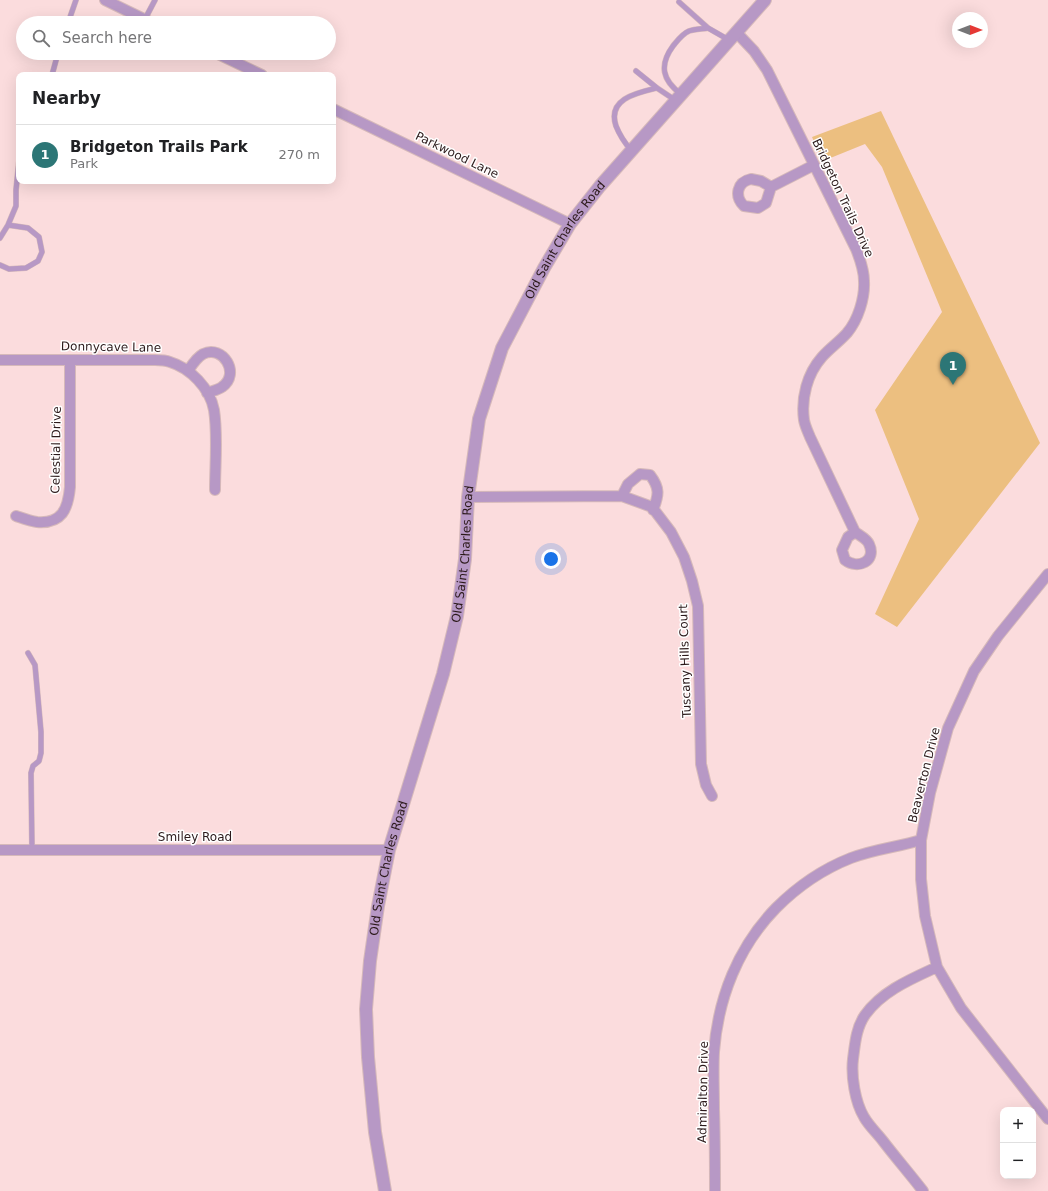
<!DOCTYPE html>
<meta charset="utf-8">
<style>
:root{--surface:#fff;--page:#f6f6f6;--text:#202124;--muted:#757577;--line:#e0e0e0;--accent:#2c7676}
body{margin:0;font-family:"DejaVu Sans",sans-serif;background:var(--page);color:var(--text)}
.controls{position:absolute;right:12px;bottom:12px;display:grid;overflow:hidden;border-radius:8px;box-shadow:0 4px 16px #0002}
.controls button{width:36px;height:36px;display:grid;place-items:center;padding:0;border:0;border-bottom:1px solid var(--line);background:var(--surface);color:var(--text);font:20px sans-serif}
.compass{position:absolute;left:952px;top:12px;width:36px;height:36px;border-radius:50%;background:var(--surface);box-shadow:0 4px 16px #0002;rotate:90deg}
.you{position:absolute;left:551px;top:559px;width:14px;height:14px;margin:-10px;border:3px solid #fff;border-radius:50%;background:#1a73e8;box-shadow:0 0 0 6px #1a73e833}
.badge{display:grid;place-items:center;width:26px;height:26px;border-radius:50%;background:var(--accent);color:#fff;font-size:13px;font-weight:700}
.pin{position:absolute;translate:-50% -33px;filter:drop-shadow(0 1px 2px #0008)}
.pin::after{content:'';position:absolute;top:21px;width:14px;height:12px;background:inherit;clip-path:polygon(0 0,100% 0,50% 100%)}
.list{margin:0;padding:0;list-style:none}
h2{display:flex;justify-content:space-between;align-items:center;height:52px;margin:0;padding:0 16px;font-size:17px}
h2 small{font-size:13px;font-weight:400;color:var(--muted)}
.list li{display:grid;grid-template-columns:26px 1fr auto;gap:12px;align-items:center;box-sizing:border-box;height:60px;padding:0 16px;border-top:1px solid var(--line)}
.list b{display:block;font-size:15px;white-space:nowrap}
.list p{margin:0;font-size:13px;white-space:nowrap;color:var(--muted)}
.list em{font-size:13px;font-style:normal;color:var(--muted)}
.icon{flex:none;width:22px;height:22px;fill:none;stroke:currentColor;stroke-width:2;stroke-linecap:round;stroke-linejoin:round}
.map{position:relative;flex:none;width:1048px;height:1191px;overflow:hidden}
.search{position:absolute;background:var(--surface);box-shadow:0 4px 16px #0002;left:16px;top:16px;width:320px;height:44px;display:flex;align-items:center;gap:10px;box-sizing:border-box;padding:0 14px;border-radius:22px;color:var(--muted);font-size:15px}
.panel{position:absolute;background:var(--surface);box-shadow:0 4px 16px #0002;left:16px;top:72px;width:320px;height:112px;border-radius:8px}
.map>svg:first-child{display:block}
.green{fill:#ecbf80}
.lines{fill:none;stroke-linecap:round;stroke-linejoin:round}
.service-casing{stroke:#d6b9ba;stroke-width:6}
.minor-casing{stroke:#d6b9ba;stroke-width:12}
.tertiary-casing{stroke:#d6b9ba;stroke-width:14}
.service{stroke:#b798c5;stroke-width:5}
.minor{stroke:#b798c5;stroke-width:10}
.tertiary{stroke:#b798c5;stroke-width:12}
.labels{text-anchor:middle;stroke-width:3;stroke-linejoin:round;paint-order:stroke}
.street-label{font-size:12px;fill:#2c1a1b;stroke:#fff}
</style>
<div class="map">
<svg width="1048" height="1191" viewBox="0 0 1048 1191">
<rect width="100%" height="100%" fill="#fbdcdd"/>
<path class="green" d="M 881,111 L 1040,443 L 897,627 L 875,614 L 919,519 L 875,410 L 942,312 L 882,167 L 865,144 L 823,161 L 812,137 Z"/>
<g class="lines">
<g class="service-casing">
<path id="service" d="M 679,2 L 708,28
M 145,19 L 155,0
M 68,23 L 76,0
M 636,71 L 657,88
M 52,75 L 58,53
M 681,94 C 662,80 659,65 673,46 C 678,40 682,34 689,31 C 695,29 702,29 708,28 L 729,40
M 631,150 C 624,142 620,136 616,126 C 607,99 636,93 657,88 L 675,100
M 0,238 L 8,225 L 16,206 L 16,190 L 19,161
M 0,265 L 9,269 L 26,268 L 38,261 L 42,252 L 39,237 L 28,228 L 8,225
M 28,653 L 35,665 L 41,732 L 41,753 L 39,761 L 33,766 L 31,773 L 32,850"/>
</g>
<g class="minor-casing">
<path id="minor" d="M 105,0 L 152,23
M 736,32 L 754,51 L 767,70 L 856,249 C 860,259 864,270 864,281 C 865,298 858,320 847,333 C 839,342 830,348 822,357 C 807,374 801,398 804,420 C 805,426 808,432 810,437 L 855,532
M 216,53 L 262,75
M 333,109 L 570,224
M 751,179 L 761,181 L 771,187 L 766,203 L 758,208 L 744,206 C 734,196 737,182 751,179 Z
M 771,187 L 814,165
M 0,360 L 155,360 C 160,360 165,360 170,362 C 190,368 210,388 214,410 C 218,435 215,464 215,490
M 188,371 C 192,365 196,358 203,354 C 223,344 241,374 222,387 C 218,390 212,391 207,393
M 622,496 L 628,484 L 640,474 L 650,475 C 660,488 659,495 653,510
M 468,497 L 622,496 L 652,507 L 671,532 L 684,557 L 692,581 L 698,606 L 701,764 L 706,785 L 712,796
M 16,516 C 22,518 30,521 37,522 C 62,524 68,509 70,487 L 70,360
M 855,532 C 859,535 867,539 869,544 C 877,561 858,570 845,560 L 842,550 L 848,537 Z
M 1048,574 L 998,636 L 974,671 L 948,728 L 930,793 L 921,840 L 921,879 L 925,916 L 937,967 L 961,1008 L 1048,1119
M 0,850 L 389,850
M 715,1191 C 715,1164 715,1137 714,1109 C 714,1090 713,1071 714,1052 C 718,998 738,947 776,908 C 797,887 823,869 851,858 C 874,849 898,847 921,840
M 923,1191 C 910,1174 896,1158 883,1141 C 877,1133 869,1126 864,1117 C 855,1102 851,1076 853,1059 C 855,1044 856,1028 865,1015 C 882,991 911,979 937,967"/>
</g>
<g class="tertiary-casing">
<g id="tertiary">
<path id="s1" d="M 385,1191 L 375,1132 L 368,1057 L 366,1009 L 370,961 L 378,906 L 389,850 L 443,674 L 457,616 L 465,559 L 468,497 L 479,419 L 502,348 L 544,268 L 570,224 L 600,186 L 765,0"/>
</g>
</g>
<use href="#service" class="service"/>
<use href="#minor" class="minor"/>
<use href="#tertiary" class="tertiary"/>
</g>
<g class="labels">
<g class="street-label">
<text transform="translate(457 155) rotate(26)" y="4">Parkwood Lane</text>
<text transform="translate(843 198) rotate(65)" y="4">Bridgeton Trails Drive</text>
<text dy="4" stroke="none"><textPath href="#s1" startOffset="986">Old Saint Charles Road</textPath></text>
<text transform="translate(111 347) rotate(1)" y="4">Donnycave Lane</text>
<text transform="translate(56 450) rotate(-89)" y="4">Celestial Drive</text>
<text dy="4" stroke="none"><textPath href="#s1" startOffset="650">Old Saint Charles Road</textPath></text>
<text transform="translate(685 661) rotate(-92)" y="4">Tuscany Hills Court</text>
<text transform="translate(924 775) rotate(-76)" y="4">Beaverton Drive</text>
<text x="195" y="841">Smiley Road</text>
<text dy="4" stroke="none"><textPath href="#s1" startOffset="326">Old Saint Charles Road</textPath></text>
<text transform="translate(703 1092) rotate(-89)" y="4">Admiralton Drive</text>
</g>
</g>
</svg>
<div class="controls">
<button>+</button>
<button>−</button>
</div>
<svg class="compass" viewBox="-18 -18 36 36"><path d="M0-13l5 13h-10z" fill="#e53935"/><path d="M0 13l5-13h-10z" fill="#757577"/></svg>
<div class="you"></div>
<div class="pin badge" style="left:953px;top:385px">1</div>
<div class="search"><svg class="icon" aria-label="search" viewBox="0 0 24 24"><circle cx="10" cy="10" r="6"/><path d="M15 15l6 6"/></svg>Search here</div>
<section class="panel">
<h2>Nearby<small></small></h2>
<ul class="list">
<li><span class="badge">1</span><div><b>Bridgeton Trails Park</b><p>Park</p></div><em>270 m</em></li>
</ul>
</section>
</div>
